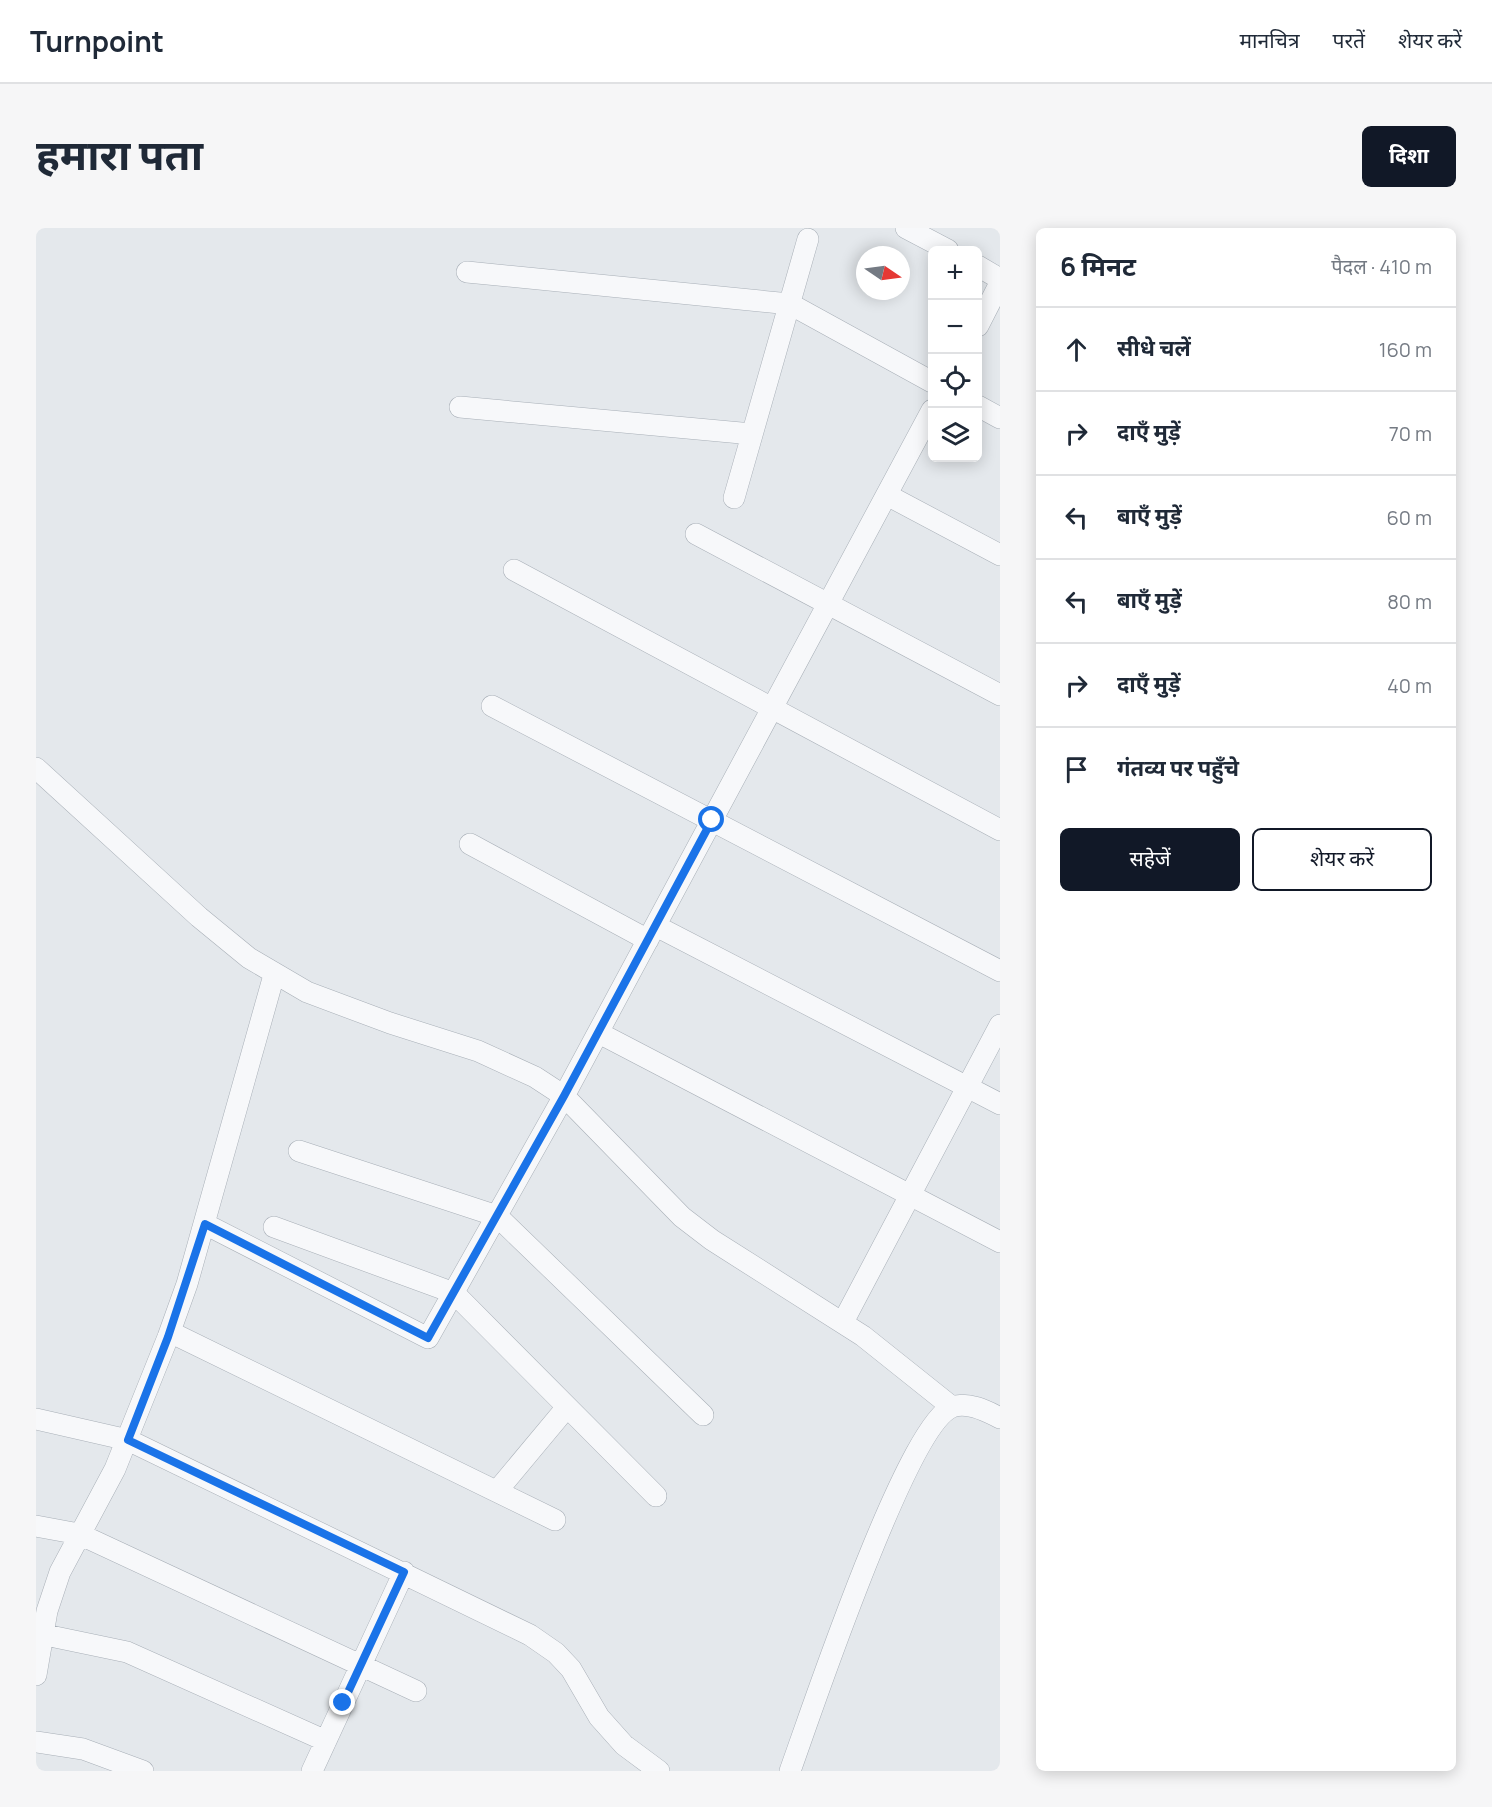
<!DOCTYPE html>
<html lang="hi">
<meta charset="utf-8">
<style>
:root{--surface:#fff;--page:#f6f6f7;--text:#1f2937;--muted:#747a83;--line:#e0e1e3;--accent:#111827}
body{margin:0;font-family:Manrope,"Noto Sans Devanagari",sans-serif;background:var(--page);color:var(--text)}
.controls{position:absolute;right:18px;top:18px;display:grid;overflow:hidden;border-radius:9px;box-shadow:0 3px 15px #0003}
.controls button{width:54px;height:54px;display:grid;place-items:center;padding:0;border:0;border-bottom:2px solid var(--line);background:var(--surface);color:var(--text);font:30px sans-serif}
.compass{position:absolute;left:820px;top:18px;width:54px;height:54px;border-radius:50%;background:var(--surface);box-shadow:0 3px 15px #0003;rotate:103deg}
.stop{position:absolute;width:18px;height:18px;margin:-14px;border:4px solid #1a73e8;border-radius:50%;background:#fff}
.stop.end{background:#1a73e8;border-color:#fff;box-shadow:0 2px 6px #0008}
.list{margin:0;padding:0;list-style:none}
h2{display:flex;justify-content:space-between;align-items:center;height:78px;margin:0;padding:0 24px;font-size:26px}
h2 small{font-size:20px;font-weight:400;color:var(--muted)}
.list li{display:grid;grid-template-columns:39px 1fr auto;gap:18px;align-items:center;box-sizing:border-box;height:84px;padding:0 24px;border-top:2px solid var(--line)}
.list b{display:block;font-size:22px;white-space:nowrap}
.list em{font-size:20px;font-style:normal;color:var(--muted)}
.actions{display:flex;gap:12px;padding:18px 24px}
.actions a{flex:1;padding:14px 0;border:2px solid var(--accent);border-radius:9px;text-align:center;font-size:21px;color:var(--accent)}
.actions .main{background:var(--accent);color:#fff}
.icon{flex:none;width:33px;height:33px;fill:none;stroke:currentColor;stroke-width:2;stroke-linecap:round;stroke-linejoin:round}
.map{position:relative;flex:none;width:964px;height:1543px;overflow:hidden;border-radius:9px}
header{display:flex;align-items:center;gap:36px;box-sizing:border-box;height:84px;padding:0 30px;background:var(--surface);border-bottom:2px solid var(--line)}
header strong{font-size:28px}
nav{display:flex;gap:33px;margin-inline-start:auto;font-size:21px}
.intro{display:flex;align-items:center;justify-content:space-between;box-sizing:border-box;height:144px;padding:0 36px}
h1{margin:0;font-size:42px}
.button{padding:15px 27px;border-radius:9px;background:var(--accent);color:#fff;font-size:21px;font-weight:700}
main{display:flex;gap:36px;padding:0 36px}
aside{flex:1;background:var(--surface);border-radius:9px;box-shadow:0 3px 15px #0003}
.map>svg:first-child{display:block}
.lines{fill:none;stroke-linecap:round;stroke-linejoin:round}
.street-casing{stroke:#a8afb7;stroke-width:22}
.street{stroke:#f7f8fa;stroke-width:21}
.route{stroke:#1a73e8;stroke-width:8}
</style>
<header>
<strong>Turnpoint</strong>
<nav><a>मानचित्र</a><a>परतें</a><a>शेयर करें</a></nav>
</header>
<div class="intro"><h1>हमारा पता</h1><a class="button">दिशा</a></div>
<main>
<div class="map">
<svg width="964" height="1543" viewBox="0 0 964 1543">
<rect width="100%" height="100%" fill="#e4e8ec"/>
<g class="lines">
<g class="street-casing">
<path id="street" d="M 870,0 L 912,22
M 942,38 L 964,51
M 431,44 L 754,76 L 896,154
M 942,98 L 964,55
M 942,178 L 964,190
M 424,179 L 716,206
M 851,267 L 964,327
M 698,270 L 772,11
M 660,306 L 964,467
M 478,342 L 964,602
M 456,478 L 964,743
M 0,540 L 163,689 L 213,730 L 271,764 L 354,795 L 442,823 L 499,849 L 528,868 L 646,989 L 676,1012 L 827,1108 L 916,1179
M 434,616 L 612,712
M 620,698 L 964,876
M 563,805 L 964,1014
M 263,923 L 461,988 L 667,1187
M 169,996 L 392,1110 L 528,868 L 896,182
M 238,999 L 418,1065 L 620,1268
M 807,1094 L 964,797
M 134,1104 L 519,1292
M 0,1191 L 92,1212 L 494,1407 L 520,1425 L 535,1441 L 563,1489 L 588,1517 L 623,1543
M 461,1263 L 531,1179
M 0,1298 L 43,1306 L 380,1463
M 0,1405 L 91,1424 L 290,1513
M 0,1447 L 11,1383 L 24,1344 L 79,1241 L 132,1109 L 151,1056 L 238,747
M 0,1514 L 47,1521 L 107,1543
M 276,1543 L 368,1344
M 754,1543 C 775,1485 870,1199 916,1179 C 931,1173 951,1183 964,1190"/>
</g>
<use href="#street" class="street"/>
</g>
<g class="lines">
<path class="route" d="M 307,1475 L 368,1344 L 92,1212 L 132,1109 L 169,996 L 392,1110 L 528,868 L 676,592"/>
</g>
</svg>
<div class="controls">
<button>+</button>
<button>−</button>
<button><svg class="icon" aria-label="locate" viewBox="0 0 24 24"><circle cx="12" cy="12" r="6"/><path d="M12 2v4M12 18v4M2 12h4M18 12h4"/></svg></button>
<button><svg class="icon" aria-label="layers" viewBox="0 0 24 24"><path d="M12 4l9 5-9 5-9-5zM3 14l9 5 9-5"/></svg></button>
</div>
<svg class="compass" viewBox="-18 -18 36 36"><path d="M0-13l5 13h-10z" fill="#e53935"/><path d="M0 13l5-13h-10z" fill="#747a83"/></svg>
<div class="stop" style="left:676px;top:592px"></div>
<div class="stop end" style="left:307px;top:1475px"></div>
</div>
<aside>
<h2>6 मिनट<small>पैदल · 410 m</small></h2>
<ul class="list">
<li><svg class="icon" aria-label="ahead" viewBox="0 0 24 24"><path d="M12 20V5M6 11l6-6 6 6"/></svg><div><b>सीधे चलें</b></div><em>160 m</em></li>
<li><svg class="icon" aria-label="right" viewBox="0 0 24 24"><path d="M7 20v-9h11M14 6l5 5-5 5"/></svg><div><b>दाएँ मुड़ें</b></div><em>70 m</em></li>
<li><svg class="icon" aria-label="left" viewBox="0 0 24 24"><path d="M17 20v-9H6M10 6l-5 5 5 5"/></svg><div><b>बाएँ मुड़ें</b></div><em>60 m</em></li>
<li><svg class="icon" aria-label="left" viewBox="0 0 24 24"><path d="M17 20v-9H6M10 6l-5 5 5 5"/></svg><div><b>बाएँ मुड़ें</b></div><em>80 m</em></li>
<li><svg class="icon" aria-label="right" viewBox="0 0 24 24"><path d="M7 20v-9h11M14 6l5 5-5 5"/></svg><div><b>दाएँ मुड़ें</b></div><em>40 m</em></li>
<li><svg class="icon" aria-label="arrive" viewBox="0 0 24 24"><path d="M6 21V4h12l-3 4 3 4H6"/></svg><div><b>गंतव्य पर पहुँचे</b></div></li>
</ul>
<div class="actions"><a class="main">सहेजें</a><a>शेयर करें</a></div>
</aside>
</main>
